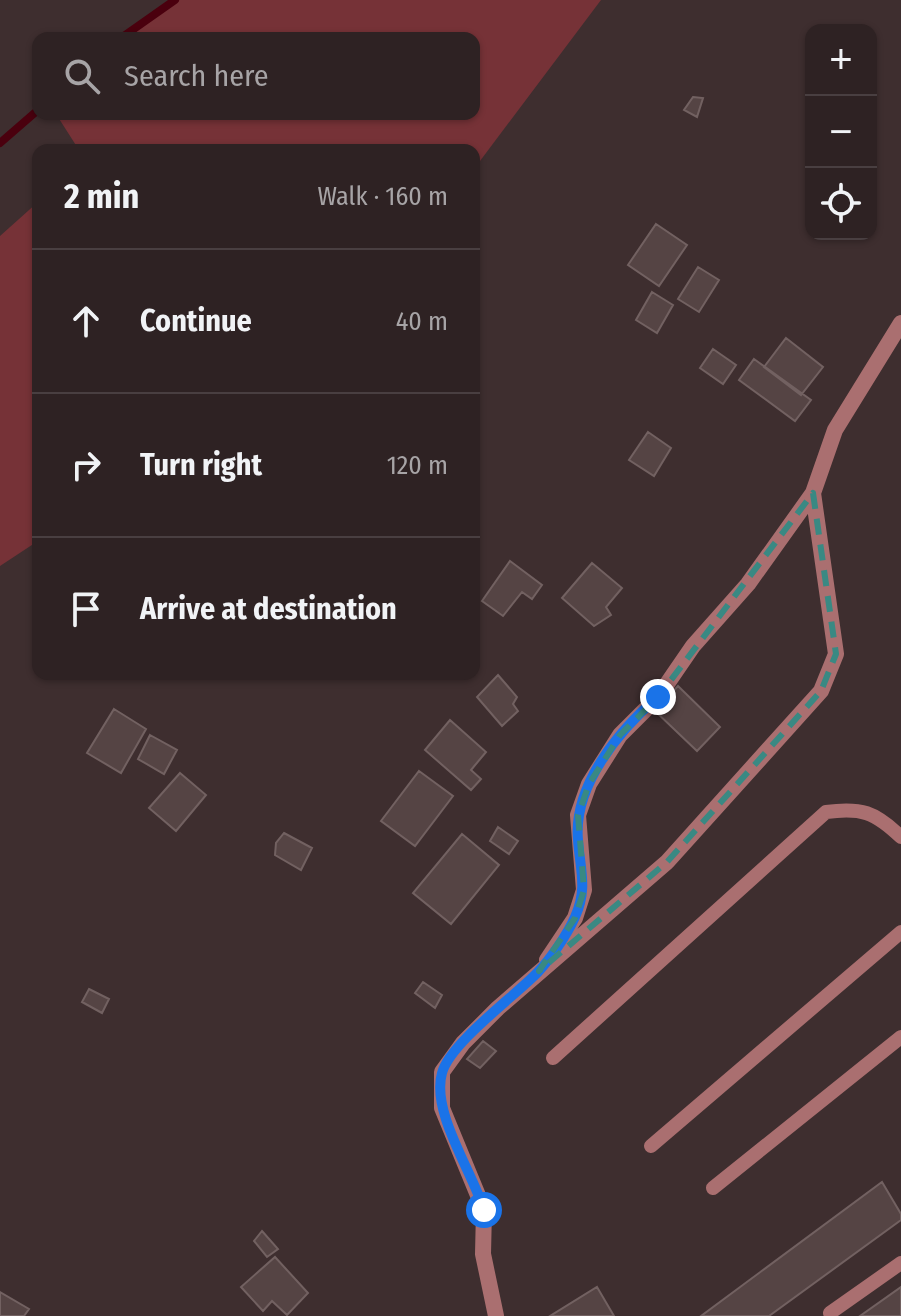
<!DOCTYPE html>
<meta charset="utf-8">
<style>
:root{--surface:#2e2223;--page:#362a2b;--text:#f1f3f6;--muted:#a7a4a6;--line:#493f41}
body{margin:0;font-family:"Fira Sans Condensed",sans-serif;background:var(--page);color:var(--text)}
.controls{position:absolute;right:24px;top:24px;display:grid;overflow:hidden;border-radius:16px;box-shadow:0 2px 6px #0004}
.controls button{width:72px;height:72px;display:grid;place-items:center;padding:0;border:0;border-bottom:2px solid var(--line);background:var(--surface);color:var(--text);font:40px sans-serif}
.stop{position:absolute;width:24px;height:24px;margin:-18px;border:6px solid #1a73e8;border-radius:50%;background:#fff}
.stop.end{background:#1a73e8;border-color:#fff;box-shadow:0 2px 8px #0008}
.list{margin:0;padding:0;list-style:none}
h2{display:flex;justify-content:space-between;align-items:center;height:104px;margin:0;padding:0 32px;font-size:34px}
h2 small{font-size:26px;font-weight:400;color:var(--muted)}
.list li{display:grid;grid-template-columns:52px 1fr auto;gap:24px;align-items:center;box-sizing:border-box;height:144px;padding:0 32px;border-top:2px solid var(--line)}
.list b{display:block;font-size:30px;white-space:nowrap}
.list em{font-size:26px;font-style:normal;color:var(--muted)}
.icon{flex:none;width:44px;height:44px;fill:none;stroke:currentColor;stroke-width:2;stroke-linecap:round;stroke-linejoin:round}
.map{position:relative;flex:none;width:901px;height:1316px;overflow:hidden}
.search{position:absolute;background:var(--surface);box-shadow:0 2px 6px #0004;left:32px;top:32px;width:448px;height:88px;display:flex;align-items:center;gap:20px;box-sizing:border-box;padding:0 28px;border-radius:16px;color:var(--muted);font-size:30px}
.panel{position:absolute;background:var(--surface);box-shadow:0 2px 6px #0004;left:32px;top:144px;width:448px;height:536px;border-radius:16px}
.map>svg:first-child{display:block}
.green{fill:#763237}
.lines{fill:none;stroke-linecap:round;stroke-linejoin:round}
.stream{stroke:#4a000e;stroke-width:8}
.building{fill:#544;stroke:#726161;stroke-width:2}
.service{stroke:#aa6f70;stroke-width:14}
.minor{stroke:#aa6f70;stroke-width:16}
.route{stroke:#1a73e8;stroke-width:10}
.marked{fill:none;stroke:#398983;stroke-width:6;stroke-dasharray:16 10;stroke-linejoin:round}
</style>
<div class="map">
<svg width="901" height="1316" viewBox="0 0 901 1316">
<rect width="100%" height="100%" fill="#3e2e2f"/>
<path class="green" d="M 175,0 L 601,0 L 474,169 L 474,150 L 79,150 L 56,114 L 474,114 L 474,38 L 124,38 Z
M 38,202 L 38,541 L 0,566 L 0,236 Z"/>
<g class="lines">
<path class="stream" d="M 121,38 L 175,0
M 0,143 L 38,110"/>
</g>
<path class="building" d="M 693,97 L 703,98 L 697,117 L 684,110 Z
M 656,224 L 687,245 L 659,286 L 628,265 Z
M 698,267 L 719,280 L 699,312 L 678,299 Z
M 652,292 L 673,305 L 657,333 L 636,320 Z
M 786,338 L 823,367 L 801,395 L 764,367 Z
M 713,349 L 736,365 L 723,384 L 700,368 Z
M 754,359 L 811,400 L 795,421 L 739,380 Z
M 648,432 L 671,448 L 654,476 L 629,460 Z
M 510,561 L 542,585 L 532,599 L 522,592 L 503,616 L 482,601 Z
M 592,563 L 622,588 L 606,607 L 611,615 L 594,626 L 562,598 Z
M 498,675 L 517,697 L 513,704 L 518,711 L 502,726 L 477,697 Z
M 678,686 L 720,727 L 697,751 L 655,711 Z
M 114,709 L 146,729 L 121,773 L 87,753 Z
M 450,720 L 486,752 L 471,770 L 481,779 L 471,790 L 425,750 Z
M 150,735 L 177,750 L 164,774 L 138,759 Z
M 419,771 L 453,796 L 415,846 L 381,821 Z
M 180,773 L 206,795 L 176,831 L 149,808 Z
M 498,827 L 518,841 L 509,854 L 490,841 Z
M 284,833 L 312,848 L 301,870 L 275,855 L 276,843 Z
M 462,834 L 499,865 L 451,924 L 413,893 Z
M 423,982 L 442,995 L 435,1008 L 415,993 Z
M 89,989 L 109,999 L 102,1013 L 82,1002 Z
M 483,1041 L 496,1051 L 480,1068 L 467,1059 Z
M 882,1182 L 901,1214 L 901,1220 L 769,1316 L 701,1316 Z
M 262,1231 L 278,1249 L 267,1257 L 254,1241 Z
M 275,1257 L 308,1293 L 287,1315 L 272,1301 L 263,1311 L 241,1287 Z
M 597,1287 L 614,1316 L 550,1316 Z
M 901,1287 L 901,1316 L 860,1316 Z
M 0,1292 L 29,1309 L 24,1316 L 0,1316 Z"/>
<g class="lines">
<path class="service" d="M 553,1058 L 826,812 C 861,807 875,812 901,837
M 651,1146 L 901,932
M 713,1188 L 901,1037
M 830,1313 L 901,1263"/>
<path class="minor" d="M 547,960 L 575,918 L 584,890 L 578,815 L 589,784 L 620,735 L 658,697 L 693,646 L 748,584 L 813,493
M 496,1316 L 483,1254 L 484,1210 L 442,1108 L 442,1072 L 463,1043 L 498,1008 L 667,862 L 821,691 L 836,654 L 813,493 L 835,430 L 901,323"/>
</g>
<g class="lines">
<path class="route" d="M 484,1210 C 472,1171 431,1112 442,1073 C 450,1043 515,996 538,972 C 551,958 567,935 575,917 C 588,889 580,869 578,840 C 573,786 619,730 658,697"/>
</g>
<path class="marked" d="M 813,493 L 836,654 L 821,691 L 667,862 L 539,971 L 575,918 L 584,890 L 578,815 L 589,784 L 620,735 L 658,697 Z"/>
</svg>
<div class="controls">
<button>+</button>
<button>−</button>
<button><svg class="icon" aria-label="locate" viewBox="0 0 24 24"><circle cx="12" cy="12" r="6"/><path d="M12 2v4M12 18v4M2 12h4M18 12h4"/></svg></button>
</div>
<div class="stop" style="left:484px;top:1210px"></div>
<div class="stop end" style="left:658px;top:697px"></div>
<div class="search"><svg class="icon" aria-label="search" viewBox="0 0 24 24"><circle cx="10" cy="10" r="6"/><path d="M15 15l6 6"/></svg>Search here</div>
<section class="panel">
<h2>2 min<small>Walk · 160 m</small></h2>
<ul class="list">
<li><svg class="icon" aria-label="ahead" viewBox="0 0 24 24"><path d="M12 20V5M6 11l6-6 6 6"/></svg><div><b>Continue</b></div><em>40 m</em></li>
<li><svg class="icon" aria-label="right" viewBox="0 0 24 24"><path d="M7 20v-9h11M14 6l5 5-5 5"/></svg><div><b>Turn right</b></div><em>120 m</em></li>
<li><svg class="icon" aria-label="arrive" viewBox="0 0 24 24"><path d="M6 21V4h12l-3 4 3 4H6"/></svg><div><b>Arrive at destination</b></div></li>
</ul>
</section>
</div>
